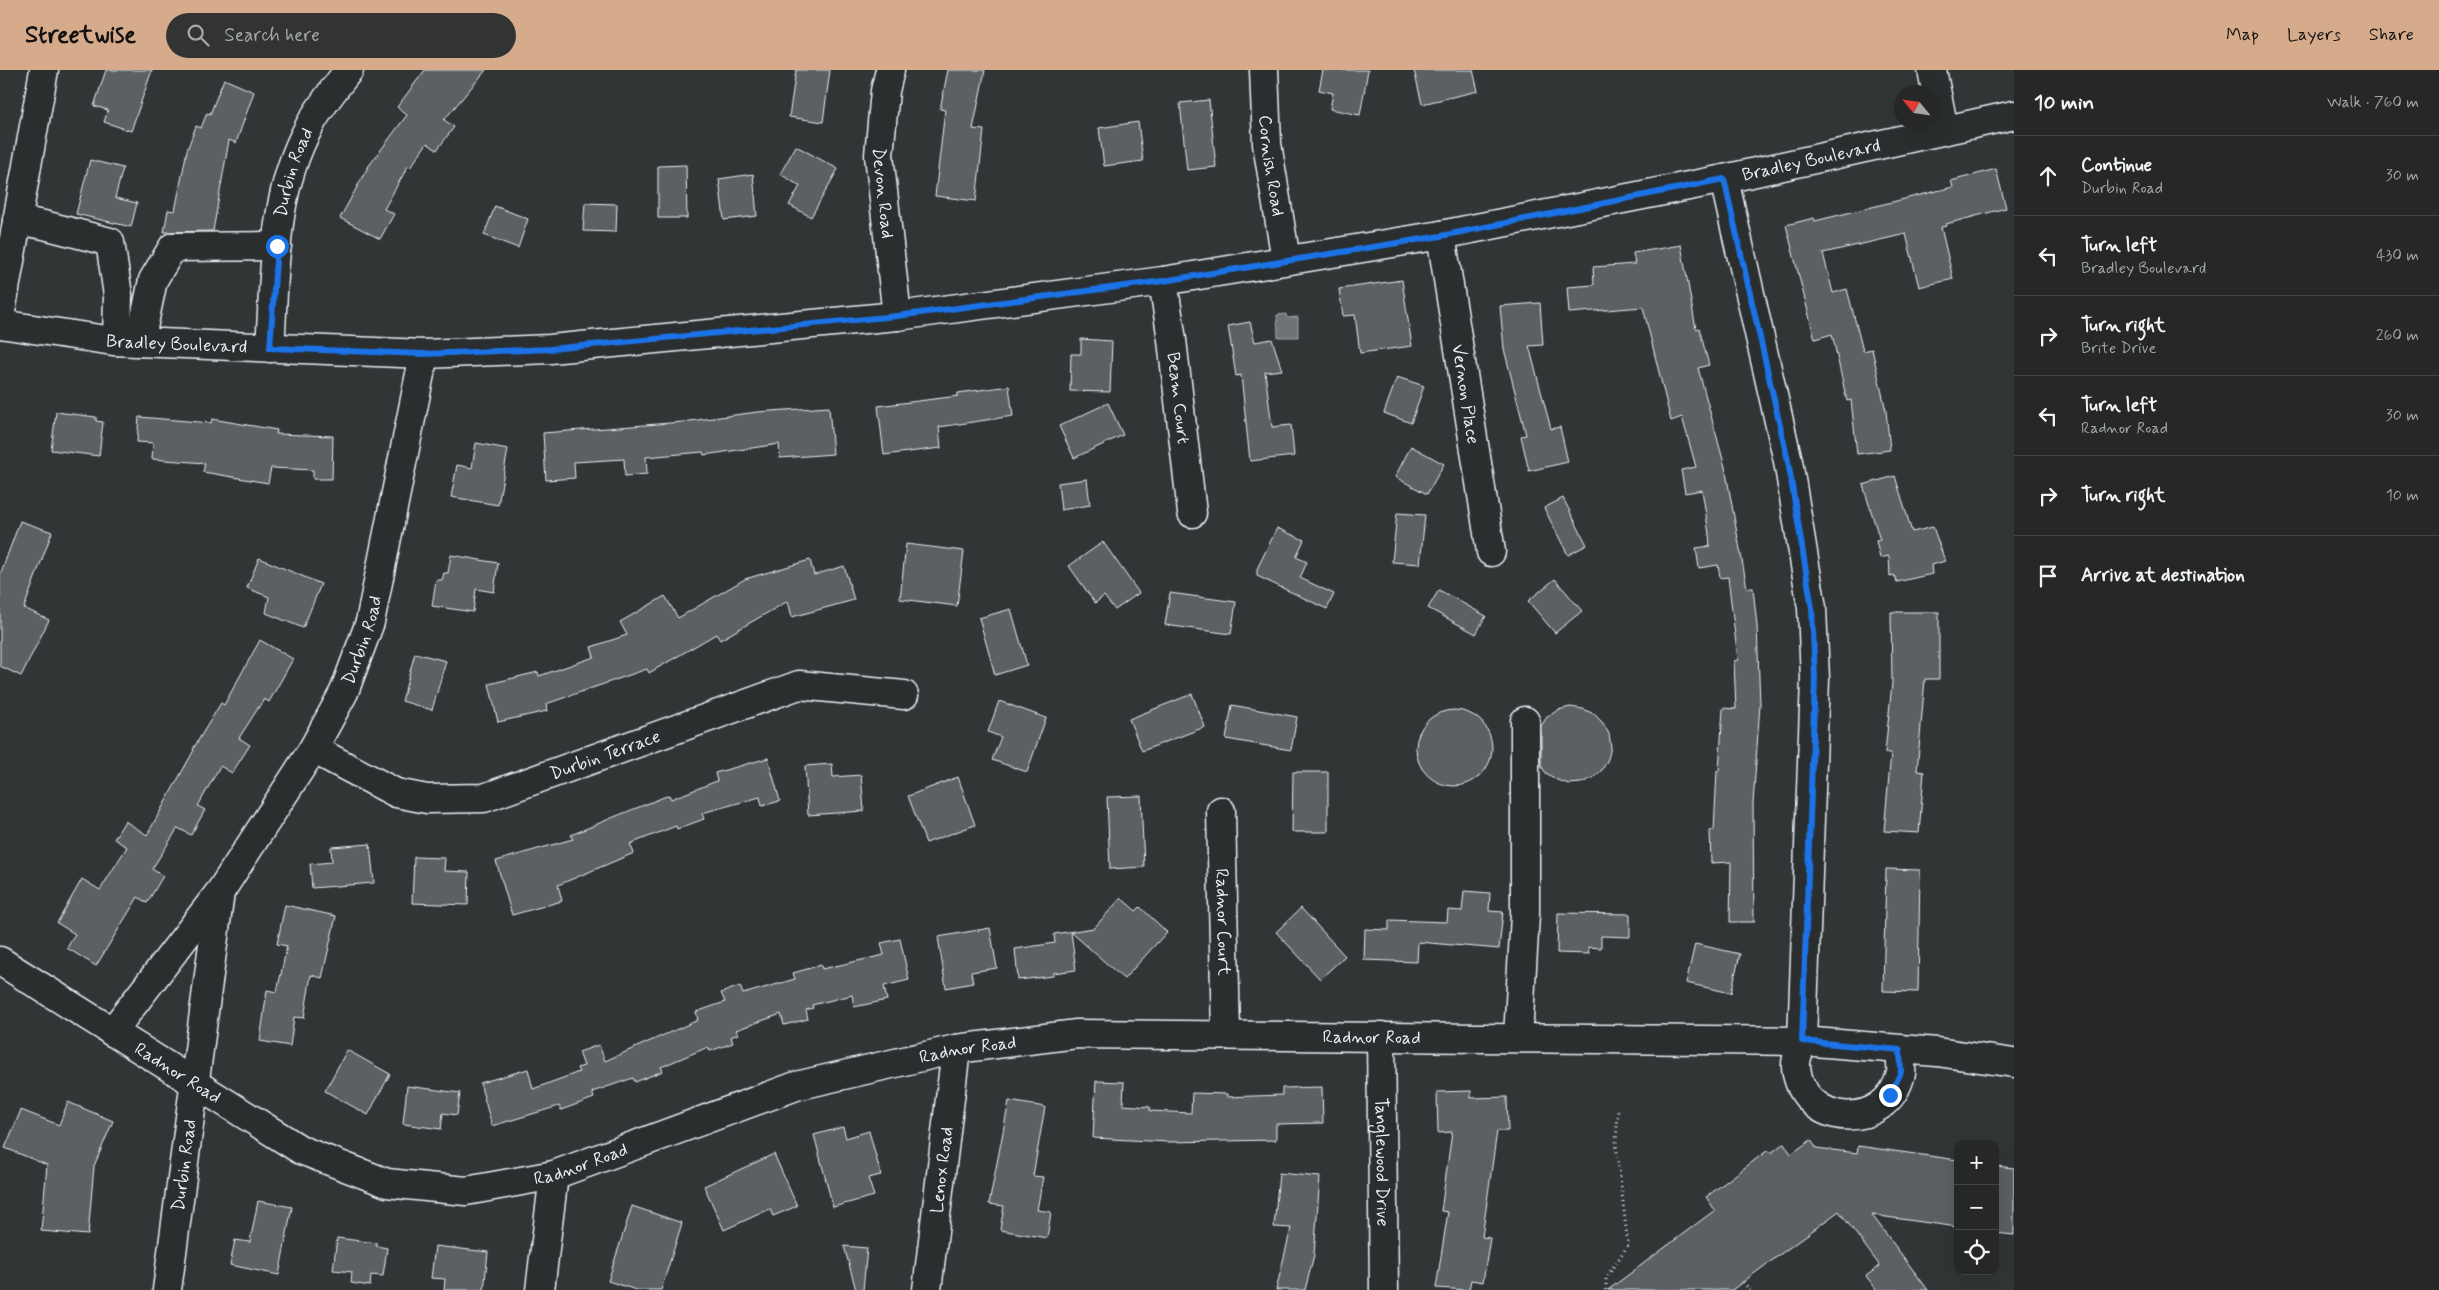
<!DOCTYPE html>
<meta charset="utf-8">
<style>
:root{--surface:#262828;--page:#323434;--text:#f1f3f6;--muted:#a4a6a8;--line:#424445;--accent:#d6ab8b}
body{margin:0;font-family:Mynerve,sans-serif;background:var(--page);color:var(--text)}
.controls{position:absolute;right:15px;bottom:15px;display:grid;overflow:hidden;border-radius:10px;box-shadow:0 5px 20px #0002}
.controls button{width:45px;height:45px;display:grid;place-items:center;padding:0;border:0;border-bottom:1px solid var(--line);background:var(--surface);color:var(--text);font:25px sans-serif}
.compass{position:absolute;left:1894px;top:15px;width:45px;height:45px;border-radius:50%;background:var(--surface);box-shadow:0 5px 20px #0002;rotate:299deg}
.stop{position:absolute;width:15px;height:15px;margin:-11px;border:4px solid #1a73e8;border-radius:50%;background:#fff}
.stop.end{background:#1a73e8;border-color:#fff;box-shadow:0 1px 5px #0008}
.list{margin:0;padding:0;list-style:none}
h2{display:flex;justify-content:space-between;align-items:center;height:65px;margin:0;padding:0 20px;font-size:21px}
h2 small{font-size:16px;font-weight:400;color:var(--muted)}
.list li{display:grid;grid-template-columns:32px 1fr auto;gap:15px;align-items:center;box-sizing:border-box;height:80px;padding:0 20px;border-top:1px solid var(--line)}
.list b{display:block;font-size:19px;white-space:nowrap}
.list p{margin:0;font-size:16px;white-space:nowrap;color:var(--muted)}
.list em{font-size:16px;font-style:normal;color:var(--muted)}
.icon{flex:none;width:28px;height:28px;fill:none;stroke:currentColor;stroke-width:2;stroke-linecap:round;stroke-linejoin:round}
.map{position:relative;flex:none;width:2014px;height:1220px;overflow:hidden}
header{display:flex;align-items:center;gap:30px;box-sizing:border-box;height:70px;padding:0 25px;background:var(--accent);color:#111}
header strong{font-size:24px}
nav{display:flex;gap:28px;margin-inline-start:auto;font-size:18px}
.search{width:350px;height:45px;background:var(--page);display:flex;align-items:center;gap:12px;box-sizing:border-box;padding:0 18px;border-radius:28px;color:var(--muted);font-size:19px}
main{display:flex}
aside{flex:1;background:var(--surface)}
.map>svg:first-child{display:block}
.water{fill:#6e7376;stroke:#9fa5aa}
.building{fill:#5c6063;stroke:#e8f1f8}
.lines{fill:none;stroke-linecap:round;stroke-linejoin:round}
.minor-casing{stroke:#e8f1f8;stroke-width:31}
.major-casing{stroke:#e8f1f8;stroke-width:31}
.path{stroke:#e8f1f8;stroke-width:3;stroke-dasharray:1 4;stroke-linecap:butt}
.minor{stroke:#2a2d2e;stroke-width:28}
.major{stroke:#2a2d2e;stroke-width:28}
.route{stroke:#1a73e8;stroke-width:6}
.labels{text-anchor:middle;stroke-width:4.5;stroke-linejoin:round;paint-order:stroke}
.street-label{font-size:18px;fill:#e8f1f8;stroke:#2a2d2e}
</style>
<header>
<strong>Streetwise</strong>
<div class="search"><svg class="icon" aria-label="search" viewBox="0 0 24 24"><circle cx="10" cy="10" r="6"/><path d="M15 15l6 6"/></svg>Search here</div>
<nav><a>Map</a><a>Layers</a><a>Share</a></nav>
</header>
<main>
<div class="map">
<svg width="2014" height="1220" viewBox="0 0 2014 1220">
<rect width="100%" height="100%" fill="#323536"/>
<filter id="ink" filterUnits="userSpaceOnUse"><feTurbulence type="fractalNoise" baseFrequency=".02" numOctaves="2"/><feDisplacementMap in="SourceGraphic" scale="10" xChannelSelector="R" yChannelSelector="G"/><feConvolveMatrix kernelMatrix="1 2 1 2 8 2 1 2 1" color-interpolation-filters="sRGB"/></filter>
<g filter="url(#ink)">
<path class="water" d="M 1286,244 L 1287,248 L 1298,247 L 1298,267 L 1278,267 L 1277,245 Z"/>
<path class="building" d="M 106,0 L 152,0 L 131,61 L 104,52 L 108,40 L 94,36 Z
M 425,0 L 486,0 L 444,50 L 454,57 L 437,80 L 427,73 L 410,98 L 408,96 L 384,139 L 394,144 L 380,169 L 340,148 L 368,97 L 407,45 L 397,37 Z
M 796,0 L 830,0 L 823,52 L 789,47 Z
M 948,0 L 985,0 L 973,59 L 984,60 L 976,131 L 935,126 L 945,40 L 940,39 Z
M 1323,0 L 1368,0 L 1360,45 L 1330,39 L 1333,23 L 1319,20 Z
M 1414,0 L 1473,0 L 1478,21 L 1422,34 Z
M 224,9 L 254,22 L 236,73 L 229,70 L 213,161 L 164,162 L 168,140 L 175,141 L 187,80 L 196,56 L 201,58 L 207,43 L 210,44 Z
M 1209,30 L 1216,97 L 1187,100 L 1180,33 Z
M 1138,52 L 1143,91 L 1104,96 L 1099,58 Z
M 796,76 L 838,99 L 811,147 L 789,135 L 800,116 L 780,104 Z
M 90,90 L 123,98 L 115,128 L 137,133 L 131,157 L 76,144 Z
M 686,95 L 687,148 L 658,148 L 658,96 Z
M 1996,99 L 2006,138 L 1946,154 L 1947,156 L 1941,157 L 1953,209 L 1919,217 L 1906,164 L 1823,183 L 1833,223 L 1847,219 L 1863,281 L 1872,279 L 1886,341 L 1890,380 L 1857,384 L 1851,330 L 1847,331 L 1832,264 L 1815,269 L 1786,155 L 1814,148 L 1815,151 L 1953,117 L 1951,111 Z
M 753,104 L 757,146 L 724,150 L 719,109 Z
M 585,133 L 617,134 L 616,162 L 583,161 Z
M 495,136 L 528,149 L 518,178 L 484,165 Z
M 1681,175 L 1696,259 L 1699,258 L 1709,295 L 1698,298 L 1725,397 L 1747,518 L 1753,518 L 1757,556 L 1760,634 L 1753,734 L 1754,852 L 1730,852 L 1731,792 L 1711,793 L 1710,760 L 1714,760 L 1717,701 L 1719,701 L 1723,638 L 1736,639 L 1734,591 L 1738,590 L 1728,507 L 1720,508 L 1718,495 L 1699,498 L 1696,478 L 1710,476 L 1709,464 L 1702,420 L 1685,423 L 1681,400 L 1696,397 L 1682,347 L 1671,351 L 1643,237 L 1569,243 L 1567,217 L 1594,215 L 1593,197 L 1635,194 L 1633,183 Z
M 1402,210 L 1412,276 L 1360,283 L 1355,245 L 1343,246 L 1339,219 Z
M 1540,233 L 1543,275 L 1529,276 L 1551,359 L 1560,357 L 1568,392 L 1529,401 L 1521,366 L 1526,365 L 1504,279 L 1500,236 Z
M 1250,252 L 1255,272 L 1272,269 L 1282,300 L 1265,302 L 1272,357 L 1291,355 L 1294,386 L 1250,391 L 1241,305 L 1236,306 L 1228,256 Z
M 1081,269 L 1112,271 L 1110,322 L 1070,321 L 1071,284 L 1081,284 Z
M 1397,307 L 1424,316 L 1411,353 L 1384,343 Z
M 1009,316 L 1013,346 L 939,357 L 941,378 L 884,385 L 878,336 L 958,326 L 958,323 Z
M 1108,333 L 1123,365 L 1074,388 L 1059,356 Z
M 829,337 L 833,384 L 780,388 L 779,374 L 704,385 L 703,382 L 646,387 L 647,404 L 625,406 L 624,389 L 574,392 L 575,408 L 546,410 L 543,363 L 683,352 L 757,342 Z
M 56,342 L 96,347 L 96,351 L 103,352 L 99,386 L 51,380 Z
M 139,347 L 211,353 L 212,349 L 277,360 L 276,364 L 333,366 L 332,409 L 313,409 L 313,400 L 271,398 L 268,413 L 203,402 L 205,393 L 152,389 L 153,373 L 137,372 Z
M 476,373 L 508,379 L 498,435 L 451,427 L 457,395 L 472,398 Z
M 1411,376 L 1444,394 L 1427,424 L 1395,407 Z
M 1895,406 L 1912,462 L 1933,457 L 1945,491 L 1931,495 L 1932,504 L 1897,512 L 1894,505 L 1890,506 L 1889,486 L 1880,488 L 1876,471 L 1880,470 L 1863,415 Z
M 1087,409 L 1090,435 L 1061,440 L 1058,413 Z
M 1563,428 L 1587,475 L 1568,485 L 1544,438 Z
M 1397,443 L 1425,445 L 1420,494 L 1392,492 Z
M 20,451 L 52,462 L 24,538 L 49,550 L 21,606 L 0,596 L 0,505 Z
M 1277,458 L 1304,470 L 1296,487 L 1307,492 L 1300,508 L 1334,524 L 1327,539 L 1257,506 L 1257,499 Z
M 1103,472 L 1139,523 L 1115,540 L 1104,526 L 1095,533 L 1069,496 Z
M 906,474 L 964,481 L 957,536 L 900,529 Z
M 451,485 L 498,493 L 494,522 L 476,519 L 473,542 L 432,536 L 436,510 L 442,510 L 444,503 L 448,503 Z
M 259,488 L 321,514 L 303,558 L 266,543 L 269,527 L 247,518 Z
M 810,490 L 814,505 L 844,496 L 854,530 L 792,547 L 788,531 L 720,570 L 716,564 L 649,603 L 647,599 L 546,634 L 547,641 L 498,652 L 489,614 L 538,602 L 539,606 L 594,587 L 591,577 L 627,565 L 620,552 L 665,526 L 678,548 L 745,509 Z
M 1555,509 L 1582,541 L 1555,563 L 1528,531 Z
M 1439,520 L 1486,546 L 1476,564 L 1428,538 Z
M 1170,523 L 1236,532 L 1231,564 L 1165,555 Z
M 1011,539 L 1027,595 L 995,605 L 979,548 Z
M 1891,542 L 1939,542 L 1939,609 L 1925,609 L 1917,701 L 1924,702 L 1919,763 L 1884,761 L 1891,683 L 1885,683 L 1892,613 Z
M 260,570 L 293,589 L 269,632 L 264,629 L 239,668 L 250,675 L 232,703 L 220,696 L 198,736 L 205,740 L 191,765 L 178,758 L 152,799 L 163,806 L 147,833 L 138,827 L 96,896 L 67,878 L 75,864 L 57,853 L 82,809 L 100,820 L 127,777 L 114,769 L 125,751 L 147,765 L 194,680 L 193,679 L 221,633 L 224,635 Z
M 415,583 L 446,591 L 432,640 L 402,631 Z
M 1192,624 L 1205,657 L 1142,681 L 1129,649 Z
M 999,631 L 1046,648 L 1027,702 L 992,690 L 1001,667 L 988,662 Z
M 1232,635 L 1297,647 L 1291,680 L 1226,669 Z
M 1570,637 L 1583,639 L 1594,644 L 1603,653 L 1609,664 L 1611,677 L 1608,689 L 1602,700 L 1593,708 L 1581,713 L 1569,714 L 1557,710 L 1546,703 L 1541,696 L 1541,656 L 1547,647 L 1558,640 Z
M1416 678a38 38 0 1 1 76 0a38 38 0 1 1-76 0Z
M 768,688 L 780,731 L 762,736 L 760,727 L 702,743 L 704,749 L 677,759 L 676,756 L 630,774 L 634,783 L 558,815 L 562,831 L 512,845 L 496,791 L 573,769 L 571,765 L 614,747 L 669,725 L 671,729 L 717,711 L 715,703 Z
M 832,694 L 833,707 L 861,705 L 864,741 L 808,745 L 805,696 Z
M 1293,702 L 1328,702 L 1328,762 L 1292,762 Z
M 958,707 L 975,755 L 926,773 L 908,726 Z
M 1141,726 L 1144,797 L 1110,799 L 1107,727 Z
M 370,774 L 374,813 L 312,818 L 310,794 L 332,792 L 331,777 Z
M 414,787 L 445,788 L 444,801 L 469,802 L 468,835 L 412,833 Z
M 1886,799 L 1920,800 L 1918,922 L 1883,921 Z
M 1464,821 L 1490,823 L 1489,841 L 1503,842 L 1499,879 L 1418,872 L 1417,892 L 1364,890 L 1365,859 L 1389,860 L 1389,850 L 1447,852 L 1448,840 L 1462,841 Z
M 1121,828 L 1136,841 L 1140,837 L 1167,862 L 1124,909 L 1071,862 L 1076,900 L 1053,903 L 1053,906 L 1018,910 L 1015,879 L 1055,873 L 1054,864 L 1094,858 Z
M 285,835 L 336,846 L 322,908 L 311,905 L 304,948 L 294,947 L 290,976 L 260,971 L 267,920 L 277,922 L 287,876 L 277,874 Z
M 1301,838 L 1345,886 L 1320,909 L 1276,862 Z
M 1558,843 L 1630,844 L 1630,867 L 1601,866 L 1601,878 L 1588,877 L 1589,884 L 1557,883 Z
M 990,858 L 997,898 L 971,902 L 973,913 L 946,918 L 938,867 Z
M 900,869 L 909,910 L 884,916 L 887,930 L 854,937 L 852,925 L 812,935 L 813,938 L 806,940 L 808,949 L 784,955 L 781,944 L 736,960 L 738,964 L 731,967 L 733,973 L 710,981 L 708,977 L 661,997 L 663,1001 L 635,1012 L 633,1008 L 592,1022 L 594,1028 L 561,1040 L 559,1036 L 492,1056 L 480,1013 L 528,999 L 533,1019 L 579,1002 L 577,998 L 584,996 L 579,982 L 599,975 L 605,991 L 698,950 L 696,942 L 725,932 L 721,923 L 740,916 L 743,924 L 795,909 L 793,903 L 821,895 L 822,899 L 884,885 L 881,873 Z
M 1695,874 L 1740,884 L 1731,923 L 1686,913 Z
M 347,980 L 390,1004 L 368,1045 L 325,1021 Z
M 1096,1011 L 1124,1012 L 1123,1035 L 1150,1037 L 1150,1041 L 1191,1043 L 1192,1023 L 1227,1024 L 1227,1027 L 1282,1025 L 1282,1018 L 1322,1017 L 1323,1053 L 1276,1054 L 1276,1070 L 1168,1072 L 1093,1068 Z
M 407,1016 L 460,1023 L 457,1045 L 443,1043 L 441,1059 L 403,1054 Z
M 1471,1021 L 1471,1028 L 1507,1027 L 1508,1061 L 1497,1061 L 1482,1167 L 1490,1168 L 1483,1212 L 1471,1210 L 1469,1220 L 1436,1218 L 1448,1142 L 1441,1141 L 1452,1062 L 1438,1063 L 1437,1022 Z
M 1009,1031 L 1045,1037 L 1033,1106 L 1043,1107 L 1037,1140 L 1051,1142 L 1047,1168 L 1000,1160 L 1004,1136 L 989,1134 Z
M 68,1032 L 113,1051 L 94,1096 L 88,1165 L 41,1161 L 47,1095 L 5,1078 L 21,1040 L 59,1055 Z
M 843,1057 L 846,1068 L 869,1061 L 881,1105 L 868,1108 L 874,1126 L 833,1137 L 814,1065 Z
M 1811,1070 L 1816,1078 L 1857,1083 L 1858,1076 L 1958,1090 L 1958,1157 L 1872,1145 L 1928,1220 L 1877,1220 L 1866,1206 L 1880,1196 L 1839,1141 L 1732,1220 L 1608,1220 L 1715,1140 L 1706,1127 L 1768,1080 L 1771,1083 L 1784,1073 L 1791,1084 Z
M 774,1084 L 797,1136 L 773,1146 L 770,1139 L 724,1160 L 704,1116 Z
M 1995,1096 L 2014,1098 L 2014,1165 L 1995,1163 Z
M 1279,1103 L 1320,1107 L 1314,1185 L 1305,1220 L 1276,1220 L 1291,1158 L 1274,1157 Z
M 258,1131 L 292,1137 L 279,1205 L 230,1195 L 235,1170 L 250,1172 Z
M 632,1136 L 682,1153 L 661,1220 L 636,1220 L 608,1211 Z
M 337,1168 L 377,1173 L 376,1176 L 387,1178 L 383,1206 L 371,1205 L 370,1216 L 351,1213 L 352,1202 L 333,1200 Z
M 435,1176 L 488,1182 L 484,1220 L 444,1220 L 445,1209 L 431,1208 Z
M 844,1176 L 867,1178 L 863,1220 L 856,1220 Z"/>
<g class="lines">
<g class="minor-casing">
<g id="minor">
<path id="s1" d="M 890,0 L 885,21 L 879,85 L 897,246"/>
<path id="s2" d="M 1264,0 L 1267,74 L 1286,190"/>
<path d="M 1932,0 L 1944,59"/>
<path d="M 1724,109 L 1788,391 L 1812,538 L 1815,609 L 1802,971 C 1800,979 1795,989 1796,997 C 1802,1058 1887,1063 1901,1003 C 1902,996 1900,987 1900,980"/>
<path d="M 17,150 L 44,155 L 110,172 L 118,225 L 117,271"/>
<path id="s3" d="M 1441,165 L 1491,482"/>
<path id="s4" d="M 1163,211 L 1172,270 L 1192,443"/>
<path d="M 0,247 L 44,0"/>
<path d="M 140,272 L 153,210 L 173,177 L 277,176"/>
<path id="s5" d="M 270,278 C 275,204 272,124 309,57 C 319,37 335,18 349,0"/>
<path id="s6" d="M 313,679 L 396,723 L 427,729 L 484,728 L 799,615 L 904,625"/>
<path id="s7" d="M 1221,741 L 1226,965"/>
<path id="s8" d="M 0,891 L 301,1080 L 387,1113 L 466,1121 L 554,1105 L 796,1016 L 956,979 L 1077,964 L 1802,971 L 1937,982 L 2014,993"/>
<path d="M 112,962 L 219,823"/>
<path id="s9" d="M 1381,966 L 1384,1220"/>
<path d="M 1518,967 L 1525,845 L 1525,651"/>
<path id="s10" d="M 167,1220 L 220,822 L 313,679 L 344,622 L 370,552 L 424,284"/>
<path d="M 540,1220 L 554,1105"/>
<path id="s11" d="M 927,1220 L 956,979"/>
</g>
</g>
<g class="major-casing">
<g id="major">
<path id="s12" d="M 0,254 L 113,271 L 424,284 L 550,279 L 897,246 L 1163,211 L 1441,165 L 1724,109 L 2014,45"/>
</g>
</g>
<path class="path" d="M 1743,1212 L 1750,1220
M 1606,1220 L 1606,1208 L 1628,1175 L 1616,1073 L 1618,1041"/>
<use href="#minor" class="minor"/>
<use href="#major" class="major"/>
</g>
</g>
<g class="lines" filter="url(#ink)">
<path class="route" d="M 277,176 L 270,278 L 424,284 L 550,279 L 897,246 L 1163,211 L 1441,166 L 1724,109 L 1788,391 L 1812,538 L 1815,609 L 1802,971 L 1900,980 L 1901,1002 L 1890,1025"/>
</g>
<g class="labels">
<g class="street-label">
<text dy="6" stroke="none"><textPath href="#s12" startOffset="1828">Bradley Boulevard</textPath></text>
<text dy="6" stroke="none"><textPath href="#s2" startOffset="96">Cornish Road</textPath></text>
<text dy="6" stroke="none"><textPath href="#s5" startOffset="178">Durbin Road</textPath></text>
<text dy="6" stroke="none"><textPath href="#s1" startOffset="124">Devon Road</textPath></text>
<text dy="6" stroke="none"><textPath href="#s12" startOffset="178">Bradley Boulevard</textPath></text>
<text dy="6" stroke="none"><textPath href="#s3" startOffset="161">Vernon Place</textPath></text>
<text dy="6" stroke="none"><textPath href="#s4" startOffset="118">Beam Court</textPath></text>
<text dy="6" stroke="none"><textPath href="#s10" startOffset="692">Durbin Road</textPath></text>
<text dy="6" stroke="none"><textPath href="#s6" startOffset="311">Durbin Terrace</textPath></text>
<text dy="6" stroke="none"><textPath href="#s7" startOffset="111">Radnor Court</textPath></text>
<text dy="6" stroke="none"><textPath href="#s8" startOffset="1455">Radnor Road</textPath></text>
<text dy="6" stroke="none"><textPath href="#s8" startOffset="1050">Radnor Road</textPath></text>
<text dy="6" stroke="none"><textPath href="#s8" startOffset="210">Radnor Road</textPath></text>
<text dy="6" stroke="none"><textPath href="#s8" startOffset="645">Radnor Road</textPath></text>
<text dy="6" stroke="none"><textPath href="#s9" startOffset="126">Tanglewood Drive</textPath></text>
<text dy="6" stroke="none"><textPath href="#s10" startOffset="126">Durbin Road</textPath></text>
<text dy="6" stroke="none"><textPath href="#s11" startOffset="121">Lenox Road</textPath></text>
</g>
</g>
</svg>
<div class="controls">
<button>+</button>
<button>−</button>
<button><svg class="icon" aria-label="locate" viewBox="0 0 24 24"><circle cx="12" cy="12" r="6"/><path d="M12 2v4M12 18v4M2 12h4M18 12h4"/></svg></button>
</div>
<svg class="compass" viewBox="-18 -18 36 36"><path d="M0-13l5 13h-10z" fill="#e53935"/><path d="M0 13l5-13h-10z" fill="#a4a6a8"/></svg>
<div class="stop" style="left:277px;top:176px"></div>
<div class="stop end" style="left:1890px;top:1025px"></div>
</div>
<aside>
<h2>10 min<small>Walk · 760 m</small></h2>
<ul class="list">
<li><svg class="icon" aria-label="ahead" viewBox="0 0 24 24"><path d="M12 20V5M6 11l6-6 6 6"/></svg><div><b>Continue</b><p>Durbin Road</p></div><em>30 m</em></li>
<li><svg class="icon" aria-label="left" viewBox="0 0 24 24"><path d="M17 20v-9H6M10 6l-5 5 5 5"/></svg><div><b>Turn left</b><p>Bradley Boulevard</p></div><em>430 m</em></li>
<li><svg class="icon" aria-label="right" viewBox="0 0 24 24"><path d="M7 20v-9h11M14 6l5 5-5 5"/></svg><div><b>Turn right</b><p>Brite Drive</p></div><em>260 m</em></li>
<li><svg class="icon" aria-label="left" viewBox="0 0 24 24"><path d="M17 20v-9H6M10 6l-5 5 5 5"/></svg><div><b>Turn left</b><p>Radnor Road</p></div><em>30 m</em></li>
<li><svg class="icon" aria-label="right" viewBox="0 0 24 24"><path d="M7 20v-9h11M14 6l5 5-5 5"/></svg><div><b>Turn right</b></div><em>10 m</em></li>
<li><svg class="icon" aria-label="arrive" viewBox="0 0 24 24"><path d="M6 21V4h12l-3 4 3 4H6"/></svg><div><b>Arrive at destination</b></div></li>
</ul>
</aside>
</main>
